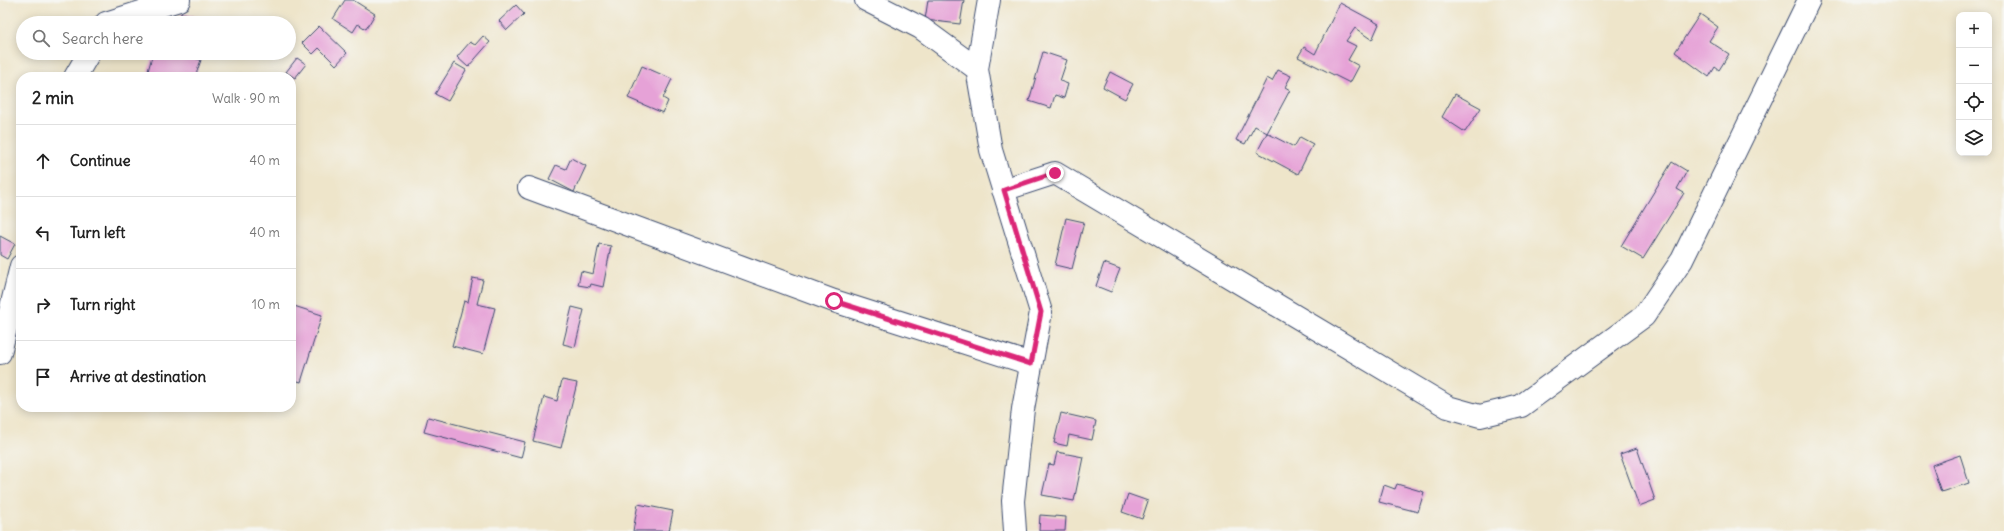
<!DOCTYPE html>
<meta charset="utf-8">
<style>
:root{--surface:#fff;--page:#f2f2f2;--text:#222;--muted:#767676;--line:#e0e0e0}
body{margin:0;font-family:Delius,sans-serif;background:var(--page);color:var(--text)}
.controls{position:absolute;right:12px;top:12px;display:grid;overflow:hidden;border-radius:8px;box-shadow:0 2px 10px #0003}
.controls button{width:36px;height:36px;display:grid;place-items:center;padding:0;border:0;border-bottom:1px solid var(--line);background:var(--surface);color:var(--text);font:20px sans-serif}
.stop{position:absolute;width:12px;height:12px;margin:-9px;border:3px solid #db2777;border-radius:50%;background:#fff}
.stop.end{background:#db2777;border-color:#fff;box-shadow:0 1px 4px #0008}
.list{margin:0;padding:0;list-style:none}
h2{display:flex;justify-content:space-between;align-items:center;height:52px;margin:0;padding:0 16px;font-size:17px}
h2 small{font-size:13px;font-weight:400;color:var(--muted)}
.list li{display:grid;grid-template-columns:26px 1fr auto;gap:12px;align-items:center;box-sizing:border-box;height:72px;padding:0 16px;border-top:1px solid var(--line)}
.list b{display:block;font-size:15px;white-space:nowrap}
.list em{font-size:13px;font-style:normal;color:var(--muted)}
.icon{flex:none;width:22px;height:22px;fill:none;stroke:currentColor;stroke-width:2;stroke-linecap:round;stroke-linejoin:round}
.map{position:relative;flex:none;width:2004px;height:531px;overflow:hidden}
.search{position:absolute;background:var(--surface);box-shadow:0 2px 10px #0003;left:16px;top:16px;width:280px;height:44px;display:flex;align-items:center;gap:10px;box-sizing:border-box;padding:0 14px;border-radius:22px;color:var(--muted);font-size:15px}
.panel{position:absolute;background:var(--surface);box-shadow:0 2px 10px #0003;left:16px;top:72px;width:280px;height:340px;border-radius:16px}
.map>svg:first-child{display:block}
.building{fill:#e6a2d7}
.lines{fill:none;stroke-linecap:round;stroke-linejoin:round}
.street-casing{stroke:#3b4a6e;stroke-width:24}
.street{stroke:#fff;stroke-width:22}
.route{stroke:#db2777;stroke-width:5}
</style>
<div class="map">
<svg width="2004" height="531" viewBox="0 0 2004 531">
<rect width="100%" height="100%" fill="#f6f6f2"/>
<filter id="ink" filterUnits="userSpaceOnUse"><feTurbulence type="fractalNoise" baseFrequency=".025" numOctaves="2"/><feDisplacementMap in="SourceGraphic" scale="8" xChannelSelector="R" yChannelSelector="G"/><feConvolveMatrix kernelMatrix="1 2 1 2 8 2 1 2 1" color-interpolation-filters="sRGB"/></filter>
<filter id="wash" filterUnits="userSpaceOnUse"><feTurbulence type="fractalNoise" baseFrequency=".012" numOctaves="4" result="noise"/><feDisplacementMap in="SourceGraphic" scale="16" xChannelSelector="R" yChannelSelector="G"/><feGaussianBlur stdDeviation="0.9" result="paint"/><feColorMatrix in="noise" values="0 0 0 0 0 0 0 0 0 0 0 0 0 0 0 0 0 1.4 0 .05"/><feComposite in="paint" operator="in"/></filter>
<g filter="url(#wash)">
<rect width="100%" height="100%" fill="#eee5ca"/>
<g id="blocks">
<path class="building" d="M 345,0 L 353,0 L 375,14 L 366,29 L 358,24 L 353,32 L 333,19 Z
M 928,0 L 964,0 L 960,24 L 925,20 Z
M 1340,3 L 1379,24 L 1372,40 L 1355,28 L 1346,41 L 1356,46 L 1348,60 L 1359,66 L 1350,83 L 1298,57 L 1304,47 L 1315,54 Z
M 516,5 L 524,14 L 507,30 L 499,21 Z
M 181,13 L 204,18 L 203,23 L 179,23 Z
M 1700,14 L 1718,27 L 1709,41 L 1729,54 L 1719,70 L 1715,67 L 1709,77 L 1675,52 Z
M 319,26 L 347,53 L 336,65 L 319,48 L 313,54 L 302,43 Z
M 483,36 L 490,42 L 468,67 L 457,57 L 470,42 L 475,45 Z
M 1043,52 L 1067,60 L 1060,81 L 1068,84 L 1064,98 L 1055,95 L 1051,108 L 1029,101 Z
M 153,53 L 177,53 L 201,60 L 195,77 L 167,77 L 148,71 Z
M 297,58 L 306,64 L 295,78 L 286,72 Z
M 454,63 L 466,70 L 448,101 L 435,94 Z
M 642,66 L 672,79 L 663,98 L 668,101 L 663,113 L 628,98 Z
M 1278,70 L 1291,76 L 1285,87 L 1290,90 L 1267,133 L 1255,126 L 1245,144 L 1236,140 L 1267,78 L 1272,81 Z
M 1110,72 L 1133,84 L 1125,99 L 1103,87 Z
M 1455,94 L 1481,108 L 1465,132 L 1442,117 Z
M 1267,133 L 1294,147 L 1300,137 L 1313,144 L 1298,174 L 1257,152 Z
M 571,158 L 586,166 L 574,192 L 549,179 L 556,165 L 566,169 Z
M 1672,162 L 1687,171 L 1677,189 L 1684,193 L 1643,259 L 1621,246 Z
M 1066,218 L 1084,222 L 1072,269 L 1055,265 Z
M 0,236 L 15,244 L 7,259 L 0,255 Z
M 599,244 L 611,246 L 603,287 L 591,284 L 590,287 L 578,285 L 581,271 L 593,274 Z
M 1104,263 L 1120,269 L 1111,292 L 1096,286 Z
M 473,278 L 483,280 L 477,304 L 495,308 L 483,354 L 452,346 L 464,301 L 468,302 Z
M 291,305 L 322,315 L 301,382 L 291,379 Z
M 572,307 L 584,310 L 575,347 L 563,344 Z
M 562,380 L 577,383 L 561,448 L 533,441 L 544,397 L 557,401 Z
M 1061,413 L 1096,421 L 1092,440 L 1069,435 L 1067,446 L 1054,443 Z
M 428,417 L 525,442 L 521,458 L 424,432 Z
M 1637,448 L 1655,500 L 1639,506 L 1620,454 Z
M 1057,452 L 1083,457 L 1074,501 L 1042,495 L 1049,464 L 1054,465 Z
M 1960,455 L 1969,483 L 1941,492 L 1932,465 Z
M 1397,484 L 1424,492 L 1418,512 L 1379,502 L 1384,485 L 1395,489 Z
M 1128,494 L 1148,501 L 1142,519 L 1122,512 Z
M 638,504 L 673,511 L 669,531 L 633,531 Z
M 1040,515 L 1066,517 L 1065,531 L 1039,531 Z"/>
</g>
</g>
<g filter="url(#ink)">
<use href="#blocks" fill-opacity="0" stroke="#3b4a6e" stroke-width="1"/>
<g class="lines">
<g class="street-casing">
<path id="street" d="M 866,0 L 921,28 L 977,69 L 991,150 L 1041,312 L 1023,409 L 1013,501 L 1015,531
M 106,23 L 179,0
M 977,69 L 989,0
M 75,77 L 89,53
M 529,188 L 834,301 L 1031,364
M 1003,190 L 1055,173 L 1448,407 L 1480,416 L 1521,406 L 1644,316 L 1682,260 L 1809,0
M 0,353 L 21,266"/>
</g>
<use href="#street" class="street"/>
</g>
</g>
<g class="lines" filter="url(#ink)">
<path class="route" d="M 834,301 L 1031,364 L 1041,312 L 1004,190 L 1055,173"/>
</g>
</svg>
<div class="controls">
<button>+</button>
<button>−</button>
<button><svg class="icon" aria-label="locate" viewBox="0 0 24 24"><circle cx="12" cy="12" r="6"/><path d="M12 2v4M12 18v4M2 12h4M18 12h4"/></svg></button>
<button><svg class="icon" aria-label="layers" viewBox="0 0 24 24"><path d="M12 4l9 5-9 5-9-5zM3 14l9 5 9-5"/></svg></button>
</div>
<div class="stop" style="left:834px;top:301px"></div>
<div class="stop end" style="left:1055px;top:173px"></div>
<div class="search"><svg class="icon" aria-label="search" viewBox="0 0 24 24"><circle cx="10" cy="10" r="6"/><path d="M15 15l6 6"/></svg>Search here</div>
<section class="panel">
<h2>2 min<small>Walk · 90 m</small></h2>
<ul class="list">
<li><svg class="icon" aria-label="ahead" viewBox="0 0 24 24"><path d="M12 20V5M6 11l6-6 6 6"/></svg><div><b>Continue</b></div><em>40 m</em></li>
<li><svg class="icon" aria-label="left" viewBox="0 0 24 24"><path d="M17 20v-9H6M10 6l-5 5 5 5"/></svg><div><b>Turn left</b></div><em>40 m</em></li>
<li><svg class="icon" aria-label="right" viewBox="0 0 24 24"><path d="M7 20v-9h11M14 6l5 5-5 5"/></svg><div><b>Turn right</b></div><em>10 m</em></li>
<li><svg class="icon" aria-label="arrive" viewBox="0 0 24 24"><path d="M6 21V4h12l-3 4 3 4H6"/></svg><div><b>Arrive at destination</b></div></li>
</ul>
</section>
</div>
